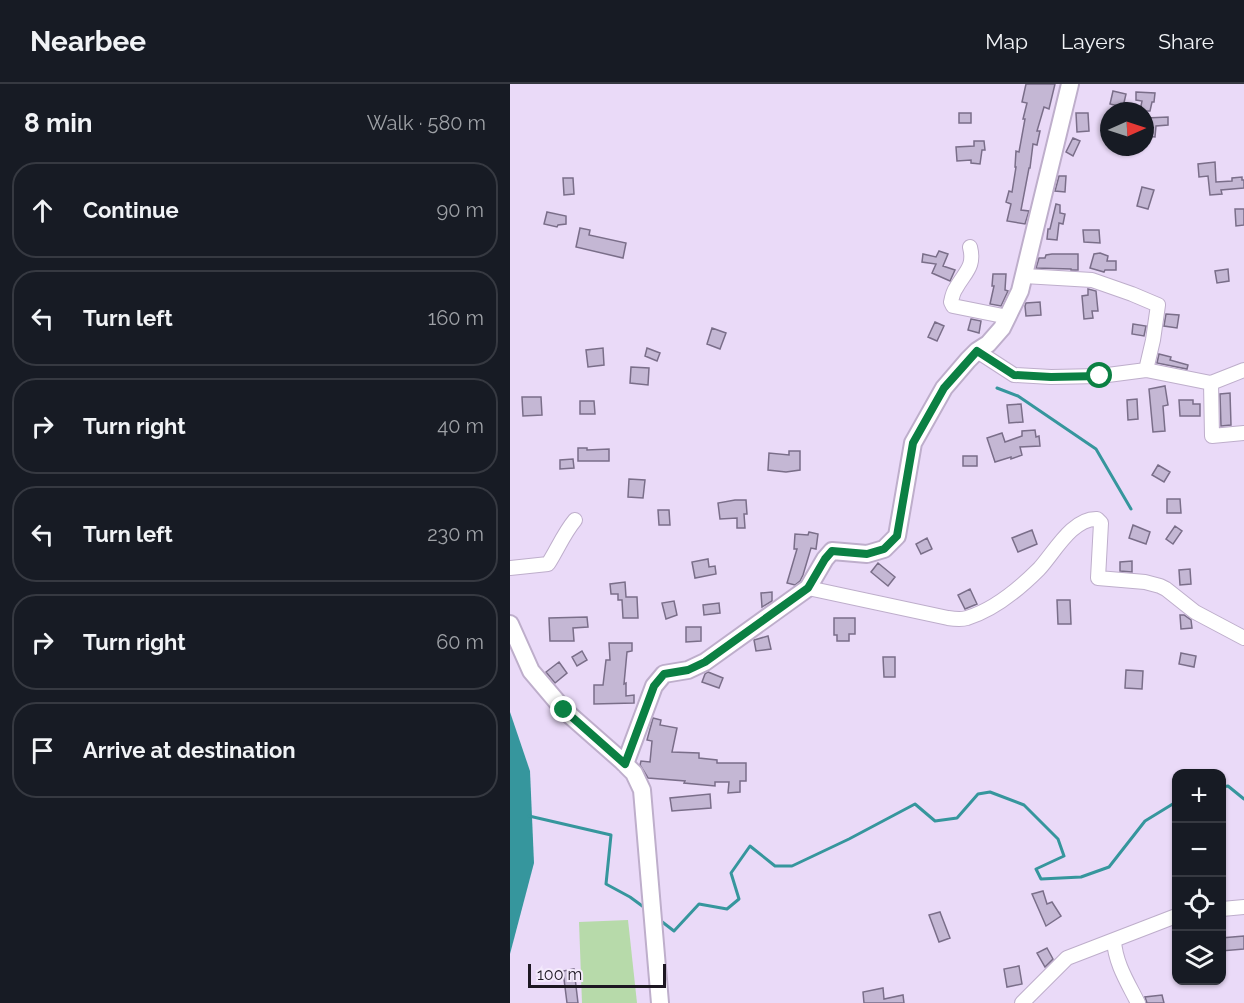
<!DOCTYPE html>
<meta charset="utf-8">
<style>
:root{--surface:#171b24;--page:#20242c;--text:#f1f3f6;--muted:#9ea1a6;--line:#363941}
body{margin:0;font-family:Raleway,sans-serif;background:var(--page);color:var(--text)}
.controls{position:absolute;right:18px;bottom:18px;display:grid;overflow:hidden;border-radius:12px;box-shadow:0 2px 4px #0004}
.controls button{width:54px;height:54px;display:grid;place-items:center;padding:0;border:0;border-bottom:2px solid var(--line);background:var(--surface);color:var(--text);font:30px sans-serif}
.compass{position:absolute;left:590px;top:18px;width:54px;height:54px;border-radius:50%;background:var(--surface);box-shadow:0 2px 4px #0004;rotate:87deg}
.scale{position:absolute;left:18px;bottom:15px;width:138px;box-sizing:border-box;padding-left:6px;border:3px solid #1d1722;border-top:0;font-size:16px;line-height:21px;white-space:nowrap;color:#1d1722;-webkit-text-stroke:4px #f4eafc;paint-order:stroke}
.stop{position:absolute;width:18px;height:18px;margin:-14px;border:4px solid #0b8043;border-radius:50%;background:#fff}
.stop.end{background:#0b8043;border-color:#fff;box-shadow:0 2px 6px #0008}
.list{margin:0;padding:0;list-style:none}
h2{display:flex;justify-content:space-between;align-items:center;height:78px;margin:0;padding:0 24px;font-size:26px}
h2 small{font-size:20px;font-weight:400;color:var(--muted)}
.list li{display:grid;grid-template-columns:39px 1fr auto;gap:18px;align-items:center;box-sizing:border-box;height:96px;margin:0 12px 12px;padding:0 12px;border:2px solid var(--line);border-radius:24px}
.list b{display:block;font-size:22px;white-space:nowrap}
.list em{font-size:20px;font-style:normal;color:var(--muted)}
.icon{flex:none;width:33px;height:33px;fill:none;stroke:currentColor;stroke-width:2;stroke-linecap:round;stroke-linejoin:round}
.map{position:relative;flex:none;width:734px;height:919px;overflow:hidden}
header{display:flex;align-items:center;gap:36px;box-sizing:border-box;height:84px;padding:0 30px;background:var(--surface);border-bottom:2px solid var(--line)}
header strong{font-size:28px}
nav{display:flex;gap:33px;margin-inline-start:auto;font-size:21px}
main{display:flex}
aside{flex:1;background:var(--surface)}
.map>svg:first-child{display:block}
.green{fill:#b7daaa}
.water{fill:#36969d}
.lines{fill:none;stroke-linecap:round;stroke-linejoin:round}
.stream{stroke:#36969d;stroke-width:3}
.building{fill:#c4b7d4;stroke:#7a6e89;stroke-width:1.5}
.minor-casing{stroke:#beaecb;stroke-width:16}
.major-casing{stroke:#beaecb;stroke-width:20}
.minor{stroke:#fff;stroke-width:14}
.major{stroke:#fff;stroke-width:16}
.route{stroke:#0b8043;stroke-width:8}
</style>
<header>
<strong>Nearbee</strong>
<nav><a>Map</a><a>Layers</a><a>Share</a></nav>
</header>
<main>
<aside>
<h2>8 min<small>Walk · 580 m</small></h2>
<ul class="list">
<li><svg class="icon" aria-label="ahead" viewBox="0 0 24 24"><path d="M12 20V5M6 11l6-6 6 6"/></svg><div><b>Continue</b></div><em>90 m</em></li>
<li><svg class="icon" aria-label="left" viewBox="0 0 24 24"><path d="M17 20v-9H6M10 6l-5 5 5 5"/></svg><div><b>Turn left</b></div><em>160 m</em></li>
<li><svg class="icon" aria-label="right" viewBox="0 0 24 24"><path d="M7 20v-9h11M14 6l5 5-5 5"/></svg><div><b>Turn right</b></div><em>40 m</em></li>
<li><svg class="icon" aria-label="left" viewBox="0 0 24 24"><path d="M17 20v-9H6M10 6l-5 5 5 5"/></svg><div><b>Turn left</b></div><em>230 m</em></li>
<li><svg class="icon" aria-label="right" viewBox="0 0 24 24"><path d="M7 20v-9h11M14 6l5 5-5 5"/></svg><div><b>Turn right</b></div><em>60 m</em></li>
<li><svg class="icon" aria-label="arrive" viewBox="0 0 24 24"><path d="M6 21V4h12l-3 4 3 4H6"/></svg><div><b>Arrive at destination</b></div></li>
</ul>
</aside>
<div class="map">
<svg width="734" height="919" viewBox="0 0 734 919">
<rect width="100%" height="100%" fill="#eadaf8"/>
<path class="green" d="M 118,836 L 127,919 L 72,919 L 69,838 Z"/>
<path class="water" d="M 0,628 L 20,687 L 24,779 L 0,870 Z"/>
<g class="lines">
<path class="stream" d="M 487,304 L 508,312 L 586,365 L 621,425
M 712,703 L 718,702 L 734,715
M 19,732 L 101,751 L 96,800 L 120,813 L 135,824
M 151,837 L 164,847 L 189,820 L 217,825 L 229,815 L 221,789 L 240,762 L 265,782 L 282,782 L 339,755 L 405,720 L 425,737 L 447,734 L 468,710 L 480,708 L 514,721 L 548,755 L 554,772 L 526,785 L 531,795 L 571,793 L 599,783 L 635,737 L 666,718"/>
</g>
<path class="building" d="M 516,0 L 545,0 L 539,25 L 534,23 L 527,47 L 530,47 L 527,61 L 523,60 L 520,84 L 519,84 L 511,126 L 519,127 L 515,140 L 497,137 L 501,120 L 496,118 L 499,107 L 502,108 L 506,83 L 505,83 L 506,67 L 509,68 L 515,35 L 513,35 L 517,19 L 512,18 Z
M 603,7 L 616,10 L 613,23 L 600,20 Z
M 626,8 L 645,9 L 644,18 L 642,18 L 640,27 L 630,27 L 632,17 L 626,16 Z
M 449,29 L 461,29 L 461,39 L 449,39 Z
M 566,29 L 578,29 L 579,47 L 567,48 Z
M 658,33 L 658,41 L 646,42 L 645,53 L 635,52 L 636,34 Z
M 563,54 L 570,57 L 563,72 L 556,68 Z
M 464,57 L 474,57 L 475,66 L 472,66 L 470,80 L 461,79 L 461,76 L 447,77 L 446,63 L 464,62 Z
M 705,78 L 706,98 L 722,97 L 722,94 L 732,93 L 732,96 L 734,96 L 734,104 L 711,106 L 712,110 L 700,111 L 698,92 L 689,93 L 688,80 Z
M 549,92 L 556,92 L 555,108 L 545,107 Z
M 53,94 L 63,94 L 64,110 L 54,111 Z
M 632,103 L 644,106 L 638,125 L 627,122 Z
M 546,120 L 550,121 L 550,129 L 555,130 L 553,140 L 549,139 L 547,156 L 537,155 L 538,145 L 540,145 Z
M 725,125 L 734,125 L 734,141 L 726,142 Z
M 37,128 L 56,132 L 56,140 L 48,141 L 47,143 L 34,140 Z
M 70,144 L 80,146 L 79,151 L 116,159 L 113,174 L 66,163 Z
M 573,146 L 589,146 L 590,159 L 574,158 Z
M 429,167 L 438,170 L 433,182 L 445,186 L 440,197 L 422,189 L 426,180 L 412,178 L 413,170 L 426,173 Z
M 590,169 L 598,172 L 597,177 L 606,177 L 606,186 L 595,186 L 594,188 L 580,184 L 584,170 Z
M 542,170 L 568,170 L 568,186 L 561,186 L 561,185 L 526,184 L 529,174 L 535,174 L 536,171 Z
M 718,185 L 719,197 L 707,199 L 705,187 Z
M 483,190 L 496,190 L 495,206 L 498,207 L 491,222 L 480,220 L 484,202 L 482,202 Z
M 578,205 L 586,207 L 588,227 L 582,227 L 583,234 L 574,235 L 572,212 L 578,211 Z
M 530,218 L 531,231 L 516,232 L 515,222 L 516,219 Z
M 656,230 L 669,231 L 667,244 L 654,242 Z
M 461,235 L 471,237 L 469,249 L 458,246 Z
M 425,238 L 434,242 L 427,257 L 418,253 Z
M 623,240 L 636,242 L 634,252 L 622,250 Z
M 202,244 L 216,249 L 210,265 L 197,260 Z
M 93,264 L 94,281 L 78,283 L 76,266 Z
M 137,264 L 150,269 L 147,277 L 135,272 Z
M 649,270 L 661,273 L 660,276 L 678,281 L 677,285 L 647,279 Z
M 121,283 L 139,284 L 138,301 L 120,299 Z
M 655,302 L 658,321 L 653,322 L 655,347 L 643,348 L 639,305 Z
M 720,309 L 721,341 L 711,342 L 710,310 Z
M 12,313 L 31,313 L 32,331 L 13,332 Z
M 627,315 L 628,335 L 618,336 L 617,316 Z
M 669,316 L 683,316 L 683,320 L 690,320 L 690,332 L 670,332 Z
M 70,317 L 84,317 L 85,330 L 70,330 Z
M 511,320 L 513,338 L 499,339 L 497,321 Z
M 525,346 L 526,353 L 529,352 L 530,362 L 510,363 L 512,371 L 501,375 L 501,373 L 485,378 L 477,354 L 492,349 L 495,358 L 512,352 L 512,347 Z
M 68,364 L 77,364 L 77,366 L 99,365 L 99,377 L 68,377 Z
M 279,367 L 290,367 L 290,386 L 276,388 L 258,386 L 259,369 L 279,371 Z
M 453,372 L 467,372 L 467,382 L 453,382 Z
M 63,375 L 64,384 L 50,385 L 50,376 Z
M 648,381 L 660,388 L 654,398 L 642,391 Z
M 119,395 L 135,396 L 133,414 L 118,413 Z
M 657,415 L 670,415 L 671,429 L 657,429 Z
M 225,416 L 236,416 L 237,430 L 234,430 L 235,444 L 227,444 L 227,434 L 210,435 L 208,419 Z
M 148,426 L 159,426 L 160,441 L 149,441 Z
M 623,441 L 640,448 L 636,460 L 619,454 Z
M 665,442 L 672,447 L 663,460 L 656,455 Z
M 522,446 L 527,460 L 508,468 L 502,454 Z
M 299,448 L 308,450 L 306,465 L 301,464 L 293,491 L 290,497 L 285,501 L 277,499 L 287,465 L 284,465 L 285,450 L 298,451 Z
M 417,454 L 422,465 L 411,470 L 406,460 Z
M 198,475 L 199,483 L 205,482 L 206,490 L 185,494 L 182,478 Z
M 622,477 L 622,488 L 610,487 L 610,478 Z
M 368,479 L 385,493 L 378,502 L 361,488 Z
M 680,485 L 681,500 L 670,501 L 669,486 Z
M 115,498 L 116,513 L 127,513 L 128,534 L 113,534 L 112,516 L 108,516 L 108,510 L 101,510 L 100,500 Z
M 460,505 L 467,520 L 455,525 L 448,511 Z
M 262,508 L 262,517 L 252,523 L 251,509 Z
M 547,516 L 560,516 L 561,540 L 548,540 Z
M 164,517 L 167,531 L 156,535 L 152,519 Z
M 209,519 L 210,529 L 194,531 L 193,521 Z
M 670,531 L 674,531 L 681,536 L 682,544 L 671,545 Z
M 77,533 L 78,543 L 63,544 L 64,557 L 40,557 L 39,534 Z
M 324,534 L 345,534 L 345,550 L 339,550 L 339,557 L 327,557 L 327,551 L 324,551 Z
M 176,543 L 191,543 L 191,557 L 176,558 Z
M 258,552 L 261,565 L 246,567 L 244,556 Z
M 99,559 L 122,559 L 122,567 L 117,568 L 114,600 L 116,599 L 116,612 L 124,611 L 124,619 L 84,620 L 84,601 L 93,601 L 96,576 L 100,576 Z
M 72,567 L 77,576 L 67,582 L 62,573 Z
M 671,569 L 686,572 L 684,583 L 669,580 Z
M 373,573 L 385,573 L 385,593 L 374,593 Z
M 49,578 L 57,589 L 45,599 L 36,588 Z
M 616,586 L 633,587 L 632,605 L 615,604 Z
M 198,588 L 213,594 L 209,604 L 192,598 L 195,590 Z
M 143,634 L 151,636 L 150,641 L 167,644 L 162,668 L 189,669 L 189,674 L 207,676 L 207,679 L 236,679 L 236,697 L 230,697 L 230,708 L 218,709 L 219,698 L 205,698 L 205,702 L 174,699 L 175,697 L 138,694 L 130,681 L 131,677 L 140,678 L 142,657 L 137,656 Z
M 200,710 L 201,724 L 162,727 L 160,714 Z
M 533,807 L 537,820 L 542,818 L 551,832 L 536,842 L 522,810 Z
M 430,828 L 440,854 L 429,858 L 419,831 Z
M 734,852 L 734,865 L 711,867 L 711,854 Z
M 537,864 L 543,875 L 535,883 L 527,869 Z
M 509,882 L 512,900 L 497,903 L 494,885 Z
M 64,885 L 68,919 L 57,919 L 53,887 Z
M 373,904 L 374,915 L 393,911 L 394,919 L 354,919 L 353,908 Z
M 652,911 L 654,919 L 637,919 L 635,913 Z"/>
<g class="lines">
<g class="minor-casing">
<path id="minor" d="M 460,163 C 465,183 455,188 446,204 C 443,208 442,213 441,218 L 443,222 L 498,233
M 514,192 L 582,196 L 622,210 L 648,221 L 643,256 L 636,286
M 467,267 L 504,291 L 541,293 L 590,292 L 636,286 L 701,299 L 702,352 L 734,349
M 701,299 L 734,286
M 0,484 L 38,480 C 47,466 54,449 65,436
M 298,504 L 438,534 C 444,535 451,536 457,534 C 484,526 509,505 529,485 C 544,469 562,434 587,435 L 591,439 L 588,494 L 635,498 L 650,502 L 656,505 L 685,528 L 734,554
M 712,825 L 734,823
M 604,856 C 605,879 618,899 628,919
M 512,919 L 557,874 L 666,832"/>
</g>
<g class="major-casing">
<path id="major" d="M 0,540 L 21,587 L 54,626 L 112,677 L 124,689 L 132,706 L 150,919
M 115,680 L 144,602 L 154,590 L 178,586 L 195,578 L 298,504 L 315,475 L 322,467 L 357,470 L 374,465 L 387,452 L 403,359 L 434,304 L 458,276 L 467,267 L 478,260 L 492,244 L 510,207 L 560,0"/>
</g>
<use href="#minor" class="minor"/>
<use href="#major" class="major"/>
</g>
<g class="lines">
<path class="route" d="M 54,626 L 115,680 L 144,602 L 154,590 L 178,586 L 195,578 L 298,504 L 315,475 L 322,467 L 357,470 L 374,465 L 387,452 L 403,359 L 434,304 L 467,267 L 504,291 L 541,293 L 590,292"/>
</g>
</svg>
<div class="controls">
<button>+</button>
<button>−</button>
<button><svg class="icon" aria-label="locate" viewBox="0 0 24 24"><circle cx="12" cy="12" r="6"/><path d="M12 2v4M12 18v4M2 12h4M18 12h4"/></svg></button>
<button><svg class="icon" aria-label="layers" viewBox="0 0 24 24"><path d="M12 4l9 5-9 5-9-5zM3 14l9 5 9-5"/></svg></button>
</div>
<svg class="compass" viewBox="-18 -18 36 36"><path d="M0-13l5 13h-10z" fill="#e53935"/><path d="M0 13l5-13h-10z" fill="#9ea1a6"/></svg>
<div class="scale">100 m</div>
<div class="stop" style="left:590px;top:292px"></div>
<div class="stop end" style="left:54px;top:626px"></div>
</div>
</main>
